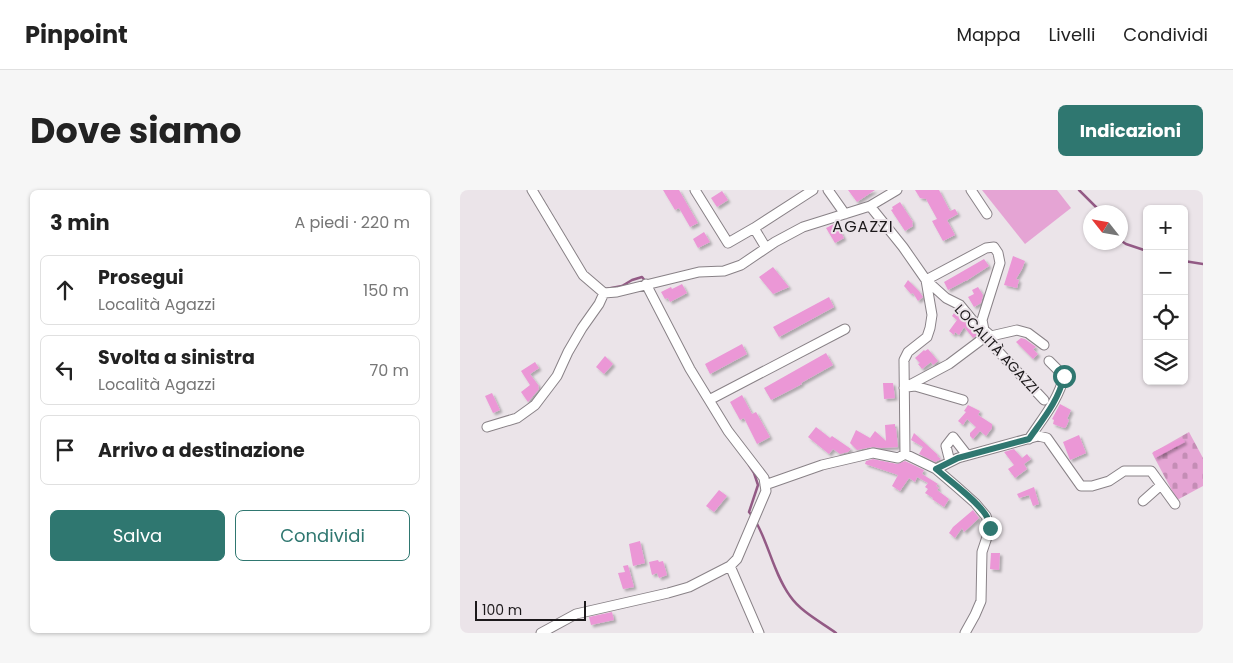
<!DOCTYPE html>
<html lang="it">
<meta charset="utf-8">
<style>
:root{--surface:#fff;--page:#f6f6f6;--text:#222;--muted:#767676;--line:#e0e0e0;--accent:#2f7770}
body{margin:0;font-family:Poppins,sans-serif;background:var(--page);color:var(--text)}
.controls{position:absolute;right:15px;top:15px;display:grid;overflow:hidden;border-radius:8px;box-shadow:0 1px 4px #0004}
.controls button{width:45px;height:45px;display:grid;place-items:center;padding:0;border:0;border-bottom:1px solid var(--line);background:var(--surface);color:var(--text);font:25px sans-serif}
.compass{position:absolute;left:623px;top:15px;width:45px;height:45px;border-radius:50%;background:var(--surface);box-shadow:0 1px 4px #0004;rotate:301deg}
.scale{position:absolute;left:15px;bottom:12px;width:111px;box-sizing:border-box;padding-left:5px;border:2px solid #1c191b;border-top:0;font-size:14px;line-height:18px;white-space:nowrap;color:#1c191b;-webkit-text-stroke:4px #ebe4e9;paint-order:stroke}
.stop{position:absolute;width:15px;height:15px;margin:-11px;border:4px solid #2f7770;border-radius:50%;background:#fff}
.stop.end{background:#2f7770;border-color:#fff;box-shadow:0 1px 5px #0008}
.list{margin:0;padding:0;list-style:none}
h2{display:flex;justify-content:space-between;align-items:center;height:65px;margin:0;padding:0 20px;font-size:21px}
h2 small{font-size:16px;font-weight:400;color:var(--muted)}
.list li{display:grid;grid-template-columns:32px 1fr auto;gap:15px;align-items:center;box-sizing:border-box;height:70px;margin:0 10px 10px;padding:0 10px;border:1px solid var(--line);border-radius:8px}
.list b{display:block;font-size:19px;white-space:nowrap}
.list p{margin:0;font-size:16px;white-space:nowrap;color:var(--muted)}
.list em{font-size:16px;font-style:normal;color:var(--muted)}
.actions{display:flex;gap:10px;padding:15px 20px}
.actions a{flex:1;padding:11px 0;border:1px solid var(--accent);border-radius:8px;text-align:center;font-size:18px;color:var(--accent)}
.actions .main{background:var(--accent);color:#fff}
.icon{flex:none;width:28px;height:28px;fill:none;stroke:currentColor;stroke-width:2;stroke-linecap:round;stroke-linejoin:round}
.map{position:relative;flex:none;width:743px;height:443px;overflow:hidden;border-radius:8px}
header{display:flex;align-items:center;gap:30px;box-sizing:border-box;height:70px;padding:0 25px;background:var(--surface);border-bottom:1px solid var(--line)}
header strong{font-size:24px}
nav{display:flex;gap:28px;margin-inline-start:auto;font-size:18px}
.intro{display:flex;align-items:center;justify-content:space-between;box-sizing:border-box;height:120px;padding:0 30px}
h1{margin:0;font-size:35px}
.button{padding:12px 22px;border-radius:8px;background:var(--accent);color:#fff;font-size:18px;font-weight:700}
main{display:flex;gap:30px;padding:0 30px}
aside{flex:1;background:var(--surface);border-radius:8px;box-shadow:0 1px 4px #0004}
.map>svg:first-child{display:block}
.cemetery{fill:url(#cemetery-stones)}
.pitch{fill:#e5a4d4}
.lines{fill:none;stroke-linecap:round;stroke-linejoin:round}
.stream{stroke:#935a85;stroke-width:2.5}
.building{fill:#eb97d6;filter:url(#shadow)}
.minor-casing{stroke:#898287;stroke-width:11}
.minor{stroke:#fff;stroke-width:9}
.route{stroke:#2f7770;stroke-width:6}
.labels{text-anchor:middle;stroke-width:4;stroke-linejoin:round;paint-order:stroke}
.street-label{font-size:14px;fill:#1c191b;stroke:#ebe4e9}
.quarter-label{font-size:16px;letter-spacing:1px;fill:#1c191b;stroke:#ebe4e9}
</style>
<header>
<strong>Pinpoint</strong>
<nav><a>Mappa</a><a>Livelli</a><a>Condividi</a></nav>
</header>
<div class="intro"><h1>Dove siamo</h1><a class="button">Indicazioni</a></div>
<main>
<aside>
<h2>3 min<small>A piedi · 220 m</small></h2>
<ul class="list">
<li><svg class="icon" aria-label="ahead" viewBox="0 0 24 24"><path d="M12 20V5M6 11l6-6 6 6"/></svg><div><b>Prosegui</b><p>Località Agazzi</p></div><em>150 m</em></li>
<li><svg class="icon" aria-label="left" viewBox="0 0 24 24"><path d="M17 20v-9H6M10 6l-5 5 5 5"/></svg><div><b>Svolta a sinistra</b><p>Località Agazzi</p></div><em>70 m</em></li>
<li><svg class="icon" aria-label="arrive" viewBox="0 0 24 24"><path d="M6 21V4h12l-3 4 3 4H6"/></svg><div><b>Arrivo a destinazione</b></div></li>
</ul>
<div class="actions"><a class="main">Salva</a><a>Condividi</a></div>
</aside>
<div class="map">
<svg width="743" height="443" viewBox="0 0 743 443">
<defs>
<pattern id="cemetery-stones" width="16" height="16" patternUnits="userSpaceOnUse" patternTransform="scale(1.25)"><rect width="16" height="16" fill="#e5a4d4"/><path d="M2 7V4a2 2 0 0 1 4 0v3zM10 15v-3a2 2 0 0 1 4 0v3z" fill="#c48db5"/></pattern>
<filter id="shadow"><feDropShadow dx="2.5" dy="2.5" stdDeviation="1" flood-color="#0004"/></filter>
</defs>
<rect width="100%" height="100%" fill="#ebe4e9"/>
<path class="cemetery" d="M 729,242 L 743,268 L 743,296 L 717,310 L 692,263 Z"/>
<path class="pitch" d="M 522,0 L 597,0 L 611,18 L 565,54 Z"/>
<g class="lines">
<path class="stream" d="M 619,0 L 641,22
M 660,50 L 666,54 L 687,61
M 724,71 L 743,74
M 146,99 L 162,96 L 172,90 L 182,87 L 186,92
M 289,275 L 294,283 L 298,295 L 289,322 L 293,327
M 296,332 C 309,355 314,384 330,406 C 341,422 361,432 376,443"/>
</g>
<path class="building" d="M 203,0 L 219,0 L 238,33 L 230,37 L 219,18 L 215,20 Z
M 388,0 L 415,0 L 397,12 Z
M 455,0 L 479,0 L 490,21 L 495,19 L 498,24 L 487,30 L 495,45 L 483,51 L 472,31 L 477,29 L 466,9 L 460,8 Z
M 262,1 L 268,10 L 257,17 L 251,8 Z
M 440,12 L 453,32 L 452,33 L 453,36 L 445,41 L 431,20 L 433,19 L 432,17 Z
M 376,33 L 384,48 L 375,53 L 366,38 Z
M 244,42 L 250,52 L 238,58 L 233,49 Z
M 553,66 L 565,71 L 562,79 L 556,89 L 559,90 L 557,98 L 544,95 Z
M 524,69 L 529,76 L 506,91 L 505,91 L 488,100 L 484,92 Z
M 313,77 L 329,97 L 313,104 L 299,87 Z
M 448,90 L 459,101 L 463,107 L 458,111 L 453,103 L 451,104 L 444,96 Z
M 222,94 L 227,103 L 210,112 L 208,108 L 205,109 L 201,102 L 211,97 L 212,99 Z
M 518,97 L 523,105 L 521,113 L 514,117 L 508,107 L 514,104 L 512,100 Z
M 369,107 L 374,117 L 319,147 L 313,137 Z
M 496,120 L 517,145 L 513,148 L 504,137 L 499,145 L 495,142 L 494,145 L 489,141 L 497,130 L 492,126 Z
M 561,148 L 565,149 L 576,157 L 573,159 L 578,164 L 573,169 L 556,152 Z
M 282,154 L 287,164 L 250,184 L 245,174 Z
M 468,159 L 478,171 L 473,175 L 471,172 L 462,179 L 458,174 L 460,173 L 455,168 L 464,160 L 465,161 Z
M 366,163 L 373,175 L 341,193 L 342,194 L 311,210 L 304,198 Z
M 145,166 L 153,174 L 144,184 L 136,177 Z
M 75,172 L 79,178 L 70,184 L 79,196 L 78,197 L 79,199 L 68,212 L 61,202 L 70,195 L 61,181 Z
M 423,193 L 433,193 L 435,208 L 424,209 Z
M 32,203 L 40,220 L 33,223 L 25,206 Z
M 282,205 L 292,224 L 296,222 L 310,247 L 297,254 L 284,228 L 280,230 L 270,212 Z
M 600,214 L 611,220 L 607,229 L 609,230 L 606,237 L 604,238 L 593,234 L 594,230 L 592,229 Z
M 508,215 L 520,221 L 518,225 L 532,234 L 532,238 L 526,246 L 520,241 L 513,249 L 510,246 L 510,243 L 516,237 L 507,229 L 503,235 L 498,231 L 506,222 L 504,221 Z
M 435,234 L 435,238 L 436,238 L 438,257 L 422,258 L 412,257 L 397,260 L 390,253 L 396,240 L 410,248 L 415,241 L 426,251 L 425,235 Z
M 356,237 L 370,248 L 372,246 L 391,259 L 388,262 L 380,264 L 373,259 L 369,264 L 348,247 Z
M 454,243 L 478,265 L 477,266 L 481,269 L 475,272 L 459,264 L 463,257 L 451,250 Z
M 619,245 L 626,263 L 610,270 L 603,252 Z
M 722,248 L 725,252 L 695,268 L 693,262 Z
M 554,259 L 562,268 L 567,264 L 571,269 L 564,274 L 567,279 L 555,288 L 548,279 L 554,275 L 544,262 Z
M 413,269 L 437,274 L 445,271 L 464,280 L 462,284 L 478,294 L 476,296 L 479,298 L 477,300 L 489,309 L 484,317 L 472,309 L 473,308 L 465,303 L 468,299 L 465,297 L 468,293 L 457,287 L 455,292 L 449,288 L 440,301 L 432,296 L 438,285 L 405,274 L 406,271 Z
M 574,297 L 579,314 L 573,316 L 569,305 L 559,308 L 557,304 Z
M 259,300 L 267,306 L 254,322 L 246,316 Z
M 513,320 L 519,328 L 504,342 L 502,338 L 495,348 L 489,343 L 493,337 Z
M 180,351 L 185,373 L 173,376 L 169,354 Z
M 531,363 L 540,363 L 539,380 L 530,379 Z
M 198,370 L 199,372 L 203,371 L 207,385 L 199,388 L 197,383 L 192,385 L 189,372 Z
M 168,375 L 174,397 L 163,399 L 158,383 L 165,382 L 163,376 Z
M 152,422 L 154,430 L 131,435 L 129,427 Z"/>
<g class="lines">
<g class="minor-casing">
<path id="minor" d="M 72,0 L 123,85 L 144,103 L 157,102 L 239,82 L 264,81 L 281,75 L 315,52 L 343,37 L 410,16 L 437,0
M 235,0 L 268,53 L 294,38 L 306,58
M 368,0 L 385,24
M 511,0 L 527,24
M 410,16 L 443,57 L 466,90 L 472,125 L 470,138 L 467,147 L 448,162 L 444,170 L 445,264
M 294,38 L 353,0
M 447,197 L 455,196 L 503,210
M 444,198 L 489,174 L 521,150
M 249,210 L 385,139
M 584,210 L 537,160 L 500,115 L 486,108 L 466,90 L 526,58 L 534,57 L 538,63 L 540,73 L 522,130 L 524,140 L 531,146 L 557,140 L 568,143 L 584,155
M 27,237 L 57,228 L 75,215 L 97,186 L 108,162 L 122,138 L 139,114 L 144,103
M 569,249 C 582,229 599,209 604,186 L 589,171
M 490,272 L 486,256 L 493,247 L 507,265
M 476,279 L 498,268 L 578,246 L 587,248 L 621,296 L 632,296 L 649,291 L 664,281 L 691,281 L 715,314
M 305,295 L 362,275 L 413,263 L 438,268 L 445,264 L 476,279 L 497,297 L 515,313 L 526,326 L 530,338 L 522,362 L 521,411 L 515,425 L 505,443
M 683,311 L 701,295
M 270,376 L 299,443
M 81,443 L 116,424 L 208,403 L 229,397 L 270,376 L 277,369 L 306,301 L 304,288 L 268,241 L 230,179 L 186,94"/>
</g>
<use href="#minor" class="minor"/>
</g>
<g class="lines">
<path class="route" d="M 530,338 C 529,335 528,330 527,327 C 519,312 489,290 476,279 L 498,268 L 569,249 C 583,229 599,210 604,186"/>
</g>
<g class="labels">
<g class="street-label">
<text transform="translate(537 159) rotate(47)" y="5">LOCALITÀ AGAZZI</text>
</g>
<g class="quarter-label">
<text x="403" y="42">AGAZZI</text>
</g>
</g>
</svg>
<div class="controls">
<button>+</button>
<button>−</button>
<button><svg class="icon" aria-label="locate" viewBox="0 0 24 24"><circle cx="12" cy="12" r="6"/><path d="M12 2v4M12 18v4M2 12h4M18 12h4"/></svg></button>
<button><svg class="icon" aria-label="layers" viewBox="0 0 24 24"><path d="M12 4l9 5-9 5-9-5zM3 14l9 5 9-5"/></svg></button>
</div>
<svg class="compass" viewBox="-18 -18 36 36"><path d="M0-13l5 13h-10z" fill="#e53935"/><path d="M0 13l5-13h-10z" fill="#767676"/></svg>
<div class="scale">100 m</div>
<div class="stop" style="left:604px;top:186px"></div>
<div class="stop end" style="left:530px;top:338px"></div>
</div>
</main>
